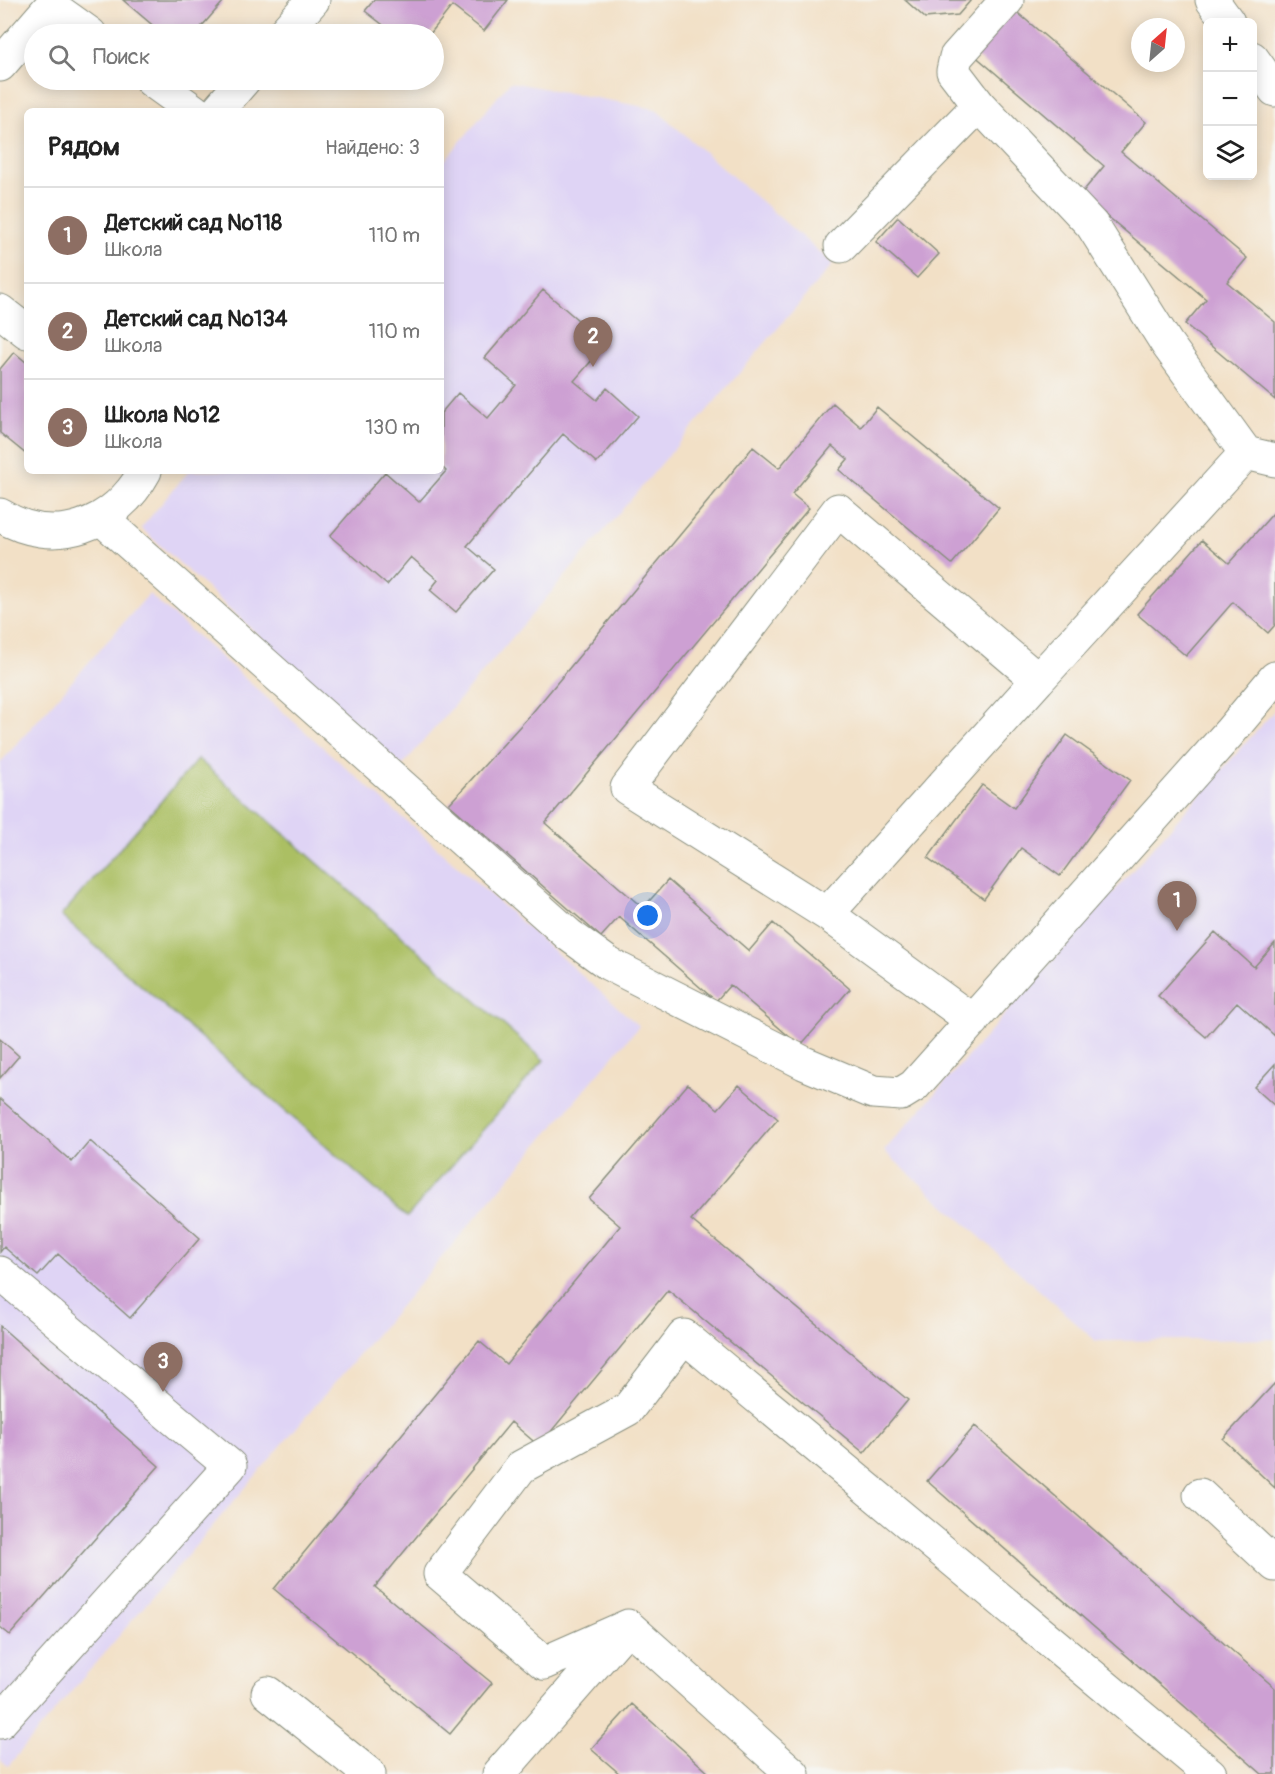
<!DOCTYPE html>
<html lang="ru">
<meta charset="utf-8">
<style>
:root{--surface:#fff;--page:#f6f6f6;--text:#222;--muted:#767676;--line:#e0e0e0;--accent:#c8321e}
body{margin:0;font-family:Pangolin,sans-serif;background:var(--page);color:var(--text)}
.controls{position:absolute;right:18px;top:18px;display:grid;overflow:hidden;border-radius:9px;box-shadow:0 3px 15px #0003}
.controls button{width:54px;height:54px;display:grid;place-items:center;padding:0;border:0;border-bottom:2px solid var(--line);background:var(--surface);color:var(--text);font:30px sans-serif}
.compass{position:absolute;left:1131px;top:18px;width:54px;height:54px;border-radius:50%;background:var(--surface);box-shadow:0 3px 15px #0003;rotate:27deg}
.you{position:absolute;left:648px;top:916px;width:21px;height:21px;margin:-15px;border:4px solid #fff;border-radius:50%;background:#1a73e8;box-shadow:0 0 0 9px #1a73e833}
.badge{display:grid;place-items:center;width:39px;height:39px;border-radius:50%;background:var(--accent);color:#fff;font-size:20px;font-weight:700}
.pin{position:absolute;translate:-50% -50px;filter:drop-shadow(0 2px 3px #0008)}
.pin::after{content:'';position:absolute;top:32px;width:21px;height:18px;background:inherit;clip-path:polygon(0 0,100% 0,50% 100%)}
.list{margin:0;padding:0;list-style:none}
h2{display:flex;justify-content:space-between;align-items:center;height:78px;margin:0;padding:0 24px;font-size:26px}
h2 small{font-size:20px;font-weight:400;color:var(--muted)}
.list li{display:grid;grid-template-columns:39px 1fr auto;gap:18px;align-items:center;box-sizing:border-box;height:96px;padding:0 24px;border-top:2px solid var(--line)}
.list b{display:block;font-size:22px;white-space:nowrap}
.list p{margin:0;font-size:20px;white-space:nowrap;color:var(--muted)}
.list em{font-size:20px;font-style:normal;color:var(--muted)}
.icon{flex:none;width:33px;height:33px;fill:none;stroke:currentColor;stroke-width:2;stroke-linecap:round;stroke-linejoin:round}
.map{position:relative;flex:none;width:1275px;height:1774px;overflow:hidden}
.search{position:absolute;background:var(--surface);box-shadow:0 3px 15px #0003;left:24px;top:24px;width:420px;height:66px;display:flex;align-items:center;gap:15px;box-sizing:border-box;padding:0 21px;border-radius:33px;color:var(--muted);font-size:22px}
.panel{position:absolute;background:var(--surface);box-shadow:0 3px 15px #0003;left:24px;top:108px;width:420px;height:366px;border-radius:9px}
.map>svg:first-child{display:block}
.built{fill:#dfd4f5}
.green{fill:#abbf63;stroke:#657e4c;stroke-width:1.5}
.building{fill:#cda0d3}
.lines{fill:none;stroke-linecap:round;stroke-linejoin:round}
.minor-casing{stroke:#888e7d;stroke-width:35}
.minor{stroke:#fff;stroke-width:33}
</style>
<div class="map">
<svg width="1275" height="1774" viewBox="0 0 1275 1774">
<rect width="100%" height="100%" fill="#f6f6f2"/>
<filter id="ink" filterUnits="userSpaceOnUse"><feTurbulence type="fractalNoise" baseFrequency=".0167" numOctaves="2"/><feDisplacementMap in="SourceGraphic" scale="12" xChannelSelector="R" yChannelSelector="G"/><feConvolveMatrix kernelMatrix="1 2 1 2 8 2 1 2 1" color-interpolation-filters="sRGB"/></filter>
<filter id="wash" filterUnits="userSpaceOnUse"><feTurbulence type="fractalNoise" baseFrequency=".008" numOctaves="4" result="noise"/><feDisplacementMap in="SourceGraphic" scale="24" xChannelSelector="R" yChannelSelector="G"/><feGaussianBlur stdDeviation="1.35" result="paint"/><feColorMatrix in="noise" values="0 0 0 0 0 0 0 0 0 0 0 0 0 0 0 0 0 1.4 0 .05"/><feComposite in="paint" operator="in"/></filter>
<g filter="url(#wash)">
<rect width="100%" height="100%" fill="#f2e0c6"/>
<path class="built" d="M 510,82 L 655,109 L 833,264 L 402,766 L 141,528 L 189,471 L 441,471 L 441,165 Z
M 149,594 L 639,1026 L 8,1766 L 0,1759 L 0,763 Z
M 1275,710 L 1275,1339 L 1096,1341 L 884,1151 Z"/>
<path class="green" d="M 198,759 L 544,1060 L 407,1217 L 61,916 Z"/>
<g id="blocks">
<path class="building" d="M 123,0 L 221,0 L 223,2 L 195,34 L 163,34 Z
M 374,0 L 508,0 L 484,31 L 452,6 L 430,34 L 395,34 L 365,11 Z
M 905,0 L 971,0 L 958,15 L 925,18 Z
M 1012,8 L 1146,122 L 1121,152 L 1247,258 L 1227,282 L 1275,322 L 1275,400 L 1185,324 L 1206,299 L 1081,194 L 1104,166 L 973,54 Z
M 898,217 L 939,254 L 917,278 L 876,242 Z
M 543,290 L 606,344 L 574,381 L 597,400 L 607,388 L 638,416 L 597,463 L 563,434 L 467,546 L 494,569 L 456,612 L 430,590 L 438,580 L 411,557 L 387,585 L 330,536 L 385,472 L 419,502 L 446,471 L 441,466 L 441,413 L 458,393 L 488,418 L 516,385 L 485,358 Z
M 14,352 L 27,363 L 27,455 L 0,433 L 0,369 Z
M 833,403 L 861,427 L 877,407 L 999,508 L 952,564 L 839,470 L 848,459 L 832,446 L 792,494 L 809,508 L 545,823 L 643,908 L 668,880 L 749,951 L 773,923 L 850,989 L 800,1046 L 730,985 L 716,1001 L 619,917 L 601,937 L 449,804 L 532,713 L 753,447 L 779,468 Z
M 1275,511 L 1275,625 L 1268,633 L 1233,602 L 1186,656 L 1137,614 L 1202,540 L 1229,563 Z
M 1067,735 L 1130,780 L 1060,876 L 1021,848 L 984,899 L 928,858 L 982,785 L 1014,808 Z
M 1215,932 L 1254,967 L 1275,943 L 1275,1036 L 1237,1002 L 1206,1037 L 1158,996 Z
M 0,1039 L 19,1056 L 0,1078 Z
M 1275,1064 L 1275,1106 L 1254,1087 Z
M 688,1084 L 718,1109 L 739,1085 L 778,1119 L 691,1220 L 908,1400 L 864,1453 L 668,1290 L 539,1446 L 511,1422 L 375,1587 L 492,1683 L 450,1734 L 274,1589 L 479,1341 L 506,1364 L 620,1226 L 589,1199 Z
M 0,1099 L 72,1162 L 90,1141 L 200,1238 L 130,1318 L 58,1254 L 38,1276 L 4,1247 L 0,1252 Z
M 0,1326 L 159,1466 L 10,1635 L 0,1627 Z
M 1275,1383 L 1275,1488 L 1223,1439 Z
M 975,1426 L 1275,1688 L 1275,1774 L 1262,1774 L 927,1481 Z
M 632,1704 L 710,1774 L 620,1774 L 591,1749 Z"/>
</g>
</g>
<g filter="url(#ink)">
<use href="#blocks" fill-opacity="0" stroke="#888e7d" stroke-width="1.5"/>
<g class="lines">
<g class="minor-casing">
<path id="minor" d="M 1007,0 L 956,57 L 953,71 L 979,105 L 1092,225 L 1167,344 L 1246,453
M 1212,0 L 1228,22
M 283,34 L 313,0
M 1252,58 L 1275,90
M 0,65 L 51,6 L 90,34
M 151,80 L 194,111
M 217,111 L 244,80
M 841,246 L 979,105
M 0,311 L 27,332
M 0,515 C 54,549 115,526 145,471
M 102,519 L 569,935 L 609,964 L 804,1063 L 873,1092 L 901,1094 L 914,1086 L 1229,733 L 1275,678
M 827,914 L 1038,680
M 973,1021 L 827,914 L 627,788 L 838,510 L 1038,680 L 1246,453 L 1275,460
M 0,1273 L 230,1466 L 0,1722
M 1200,1495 L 1275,1565
M 268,1693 L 369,1774
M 499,1774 L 623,1632
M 793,1774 L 628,1626 L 544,1663 L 440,1574 L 521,1467 L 628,1409 L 684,1336 L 1210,1774"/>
</g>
<use href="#minor" class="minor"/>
</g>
</g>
</svg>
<div class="controls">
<button>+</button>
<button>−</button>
<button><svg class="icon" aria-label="layers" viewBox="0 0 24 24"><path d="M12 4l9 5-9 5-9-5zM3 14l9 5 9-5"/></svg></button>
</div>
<svg class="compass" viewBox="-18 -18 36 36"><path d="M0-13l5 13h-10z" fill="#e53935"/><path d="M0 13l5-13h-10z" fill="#767676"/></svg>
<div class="you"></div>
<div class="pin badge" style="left:1177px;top:931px;background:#8d6e63">1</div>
<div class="pin badge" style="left:593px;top:367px;background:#8d6e63">2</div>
<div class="pin badge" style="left:163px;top:1392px;background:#8d6e63">3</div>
<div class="search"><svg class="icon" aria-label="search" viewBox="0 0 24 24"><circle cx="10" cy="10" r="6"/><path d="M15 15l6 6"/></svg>Поиск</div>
<section class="panel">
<h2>Рядом<small>Найдено: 3</small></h2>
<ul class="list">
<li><span class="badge" style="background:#8d6e63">1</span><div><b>Детский сад №118</b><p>Школа</p></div><em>110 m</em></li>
<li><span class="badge" style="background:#8d6e63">2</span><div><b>Детский сад №134</b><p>Школа</p></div><em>110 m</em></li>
<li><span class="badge" style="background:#8d6e63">3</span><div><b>Школа №12</b><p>Школа</p></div><em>130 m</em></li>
</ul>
</section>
</div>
